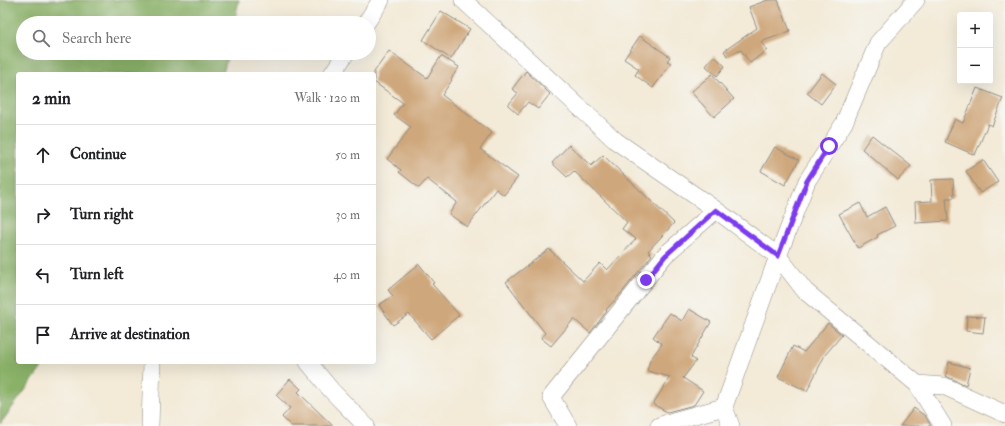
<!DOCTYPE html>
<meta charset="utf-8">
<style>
:root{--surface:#fff;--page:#f6f6f6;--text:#202124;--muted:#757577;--line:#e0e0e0}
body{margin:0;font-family:"IM FELL Double Pica",serif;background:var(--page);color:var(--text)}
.controls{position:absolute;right:12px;top:12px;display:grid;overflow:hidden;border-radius:4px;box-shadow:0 4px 16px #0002}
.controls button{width:36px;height:36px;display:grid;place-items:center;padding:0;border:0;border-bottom:1px solid var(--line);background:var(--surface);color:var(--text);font:20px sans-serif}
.stop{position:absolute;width:12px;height:12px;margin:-9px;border:3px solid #7c3aed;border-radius:50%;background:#fff}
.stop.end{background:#7c3aed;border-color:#fff;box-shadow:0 1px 4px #0008}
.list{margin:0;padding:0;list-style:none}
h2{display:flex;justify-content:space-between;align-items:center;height:52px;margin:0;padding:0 16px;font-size:17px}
h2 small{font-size:13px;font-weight:400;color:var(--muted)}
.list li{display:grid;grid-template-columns:26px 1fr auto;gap:12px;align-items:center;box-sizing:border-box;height:60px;padding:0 16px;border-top:1px solid var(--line)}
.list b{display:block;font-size:15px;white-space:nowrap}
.list em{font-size:13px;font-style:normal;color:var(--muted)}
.icon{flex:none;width:22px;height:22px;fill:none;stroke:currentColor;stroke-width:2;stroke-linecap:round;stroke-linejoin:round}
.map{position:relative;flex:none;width:1005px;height:426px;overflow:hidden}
.search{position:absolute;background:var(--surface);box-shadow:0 4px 16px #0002;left:16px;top:16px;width:360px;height:44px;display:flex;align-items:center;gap:10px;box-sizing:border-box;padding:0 14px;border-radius:22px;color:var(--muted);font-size:15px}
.panel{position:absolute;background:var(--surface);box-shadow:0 4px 16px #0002;left:16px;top:72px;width:360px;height:292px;border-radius:4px}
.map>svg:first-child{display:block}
.forest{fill:#8ab167;stroke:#5a6e49}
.building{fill:#cfa77c}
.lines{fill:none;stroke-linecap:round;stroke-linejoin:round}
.minor-casing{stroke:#8f8a81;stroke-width:18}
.minor{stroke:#fff;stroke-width:17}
.route{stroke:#7c3aed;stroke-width:5}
</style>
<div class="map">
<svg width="1005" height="426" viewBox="0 0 1005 426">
<rect width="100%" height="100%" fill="#f6f6f2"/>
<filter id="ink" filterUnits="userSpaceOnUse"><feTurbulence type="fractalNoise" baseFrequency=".025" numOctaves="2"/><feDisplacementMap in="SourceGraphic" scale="8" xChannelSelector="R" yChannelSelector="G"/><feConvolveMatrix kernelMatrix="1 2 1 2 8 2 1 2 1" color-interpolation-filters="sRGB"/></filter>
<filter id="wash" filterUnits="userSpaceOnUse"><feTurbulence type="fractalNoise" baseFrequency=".012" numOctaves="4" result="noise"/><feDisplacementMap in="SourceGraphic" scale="16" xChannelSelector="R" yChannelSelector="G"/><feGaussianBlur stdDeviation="0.9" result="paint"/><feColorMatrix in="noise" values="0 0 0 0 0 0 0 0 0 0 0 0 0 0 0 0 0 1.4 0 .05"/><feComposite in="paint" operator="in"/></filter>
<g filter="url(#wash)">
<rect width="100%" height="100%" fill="#f3ead7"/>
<path class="forest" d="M 0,0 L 239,0 L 234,23 L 23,23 L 23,53 L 228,53 L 223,74 L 18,74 L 18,362 L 46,362 L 0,424 Z"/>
<g id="blocks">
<path class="building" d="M 768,0 L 778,0 L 790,31 L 761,42 L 767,50 L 750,63 L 741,50 L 727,56 L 724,51 L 757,28 L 749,7 Z
M 441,11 L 470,29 L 451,59 L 423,40 Z
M 640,36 L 670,57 L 667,61 L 671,63 L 653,88 L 635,75 L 639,69 L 624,59 Z
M 389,51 L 427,78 L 441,56 L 459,67 L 451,79 L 452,80 L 442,95 L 492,133 L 480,149 L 518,177 L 504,195 L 496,189 L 467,227 L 449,214 L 457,202 L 427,179 L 419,188 L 399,172 L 401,170 L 387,159 L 411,127 L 394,115 L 403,103 L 374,82 L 374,72 Z
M 714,56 L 725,66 L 717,76 L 706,66 Z
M 526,71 L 550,94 L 538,109 L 528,102 L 518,114 L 508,105 L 518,93 L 512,89 Z
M 822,73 L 836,84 L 821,104 L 807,93 Z
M 712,74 L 734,99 L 714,117 L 691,92 Z
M 977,88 L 1003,98 L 992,126 L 988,124 L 975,155 L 945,142 L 955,119 L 963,123 Z
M 872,135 L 911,166 L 898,180 L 862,149 Z
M 569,145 L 591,166 L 603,155 L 674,223 L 648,251 L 652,255 L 623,291 L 606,310 L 607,311 L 590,333 L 574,319 L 551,346 L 541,338 L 545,333 L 506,282 L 549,249 L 583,281 L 600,263 L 607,270 L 636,239 L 622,229 L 627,222 L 574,171 L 567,177 L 552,163 Z
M 775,147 L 799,160 L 785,185 L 761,171 Z
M 983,160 L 998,182 L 980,193 L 966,171 Z
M 953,179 L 954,198 L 946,198 L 948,221 L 916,223 L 915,202 L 932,201 L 931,180 Z
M 860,203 L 867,217 L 885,207 L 895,226 L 877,235 L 878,237 L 858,248 L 839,214 Z
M 419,264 L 434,283 L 432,284 L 459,315 L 431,339 L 409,314 L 393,325 L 379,305 L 393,296 L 388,290 Z
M 689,309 L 711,322 L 691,357 L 696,361 L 683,378 L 703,391 L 694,405 L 667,412 L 653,404 L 670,377 L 647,371 L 650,360 L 662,344 L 653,337 L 670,313 L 682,321 Z
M 967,316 L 985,317 L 983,333 L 966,331 Z
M 828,323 L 842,335 L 825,355 L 807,391 L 778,377 L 793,346 L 804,352 Z
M 949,362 L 970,368 L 966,385 L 946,376 Z
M 290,379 L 301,389 L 298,392 L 333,426 L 291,426 L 282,417 L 290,408 L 276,395 Z
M 914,408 L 925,416 L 931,426 L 900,426 Z"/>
</g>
</g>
<g filter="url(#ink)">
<use href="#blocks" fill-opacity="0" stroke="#8f8a81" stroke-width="1"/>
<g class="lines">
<g class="minor-casing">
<path id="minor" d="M 463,0 L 616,141 L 716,210 L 778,256 L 724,407 L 731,426
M 916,0 L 878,43 L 844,123 L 807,181 L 778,256 L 805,291 L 917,384 L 943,426
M 366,23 L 381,0
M 332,74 L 346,53
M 308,362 L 331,390 L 366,426
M 917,384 L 944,386 L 1005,414
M 150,426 L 152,362
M 568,426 L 551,397 L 665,255 L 716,210
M 659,426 L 673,421 L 724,407"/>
</g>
<use href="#minor" class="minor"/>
</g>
</g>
<g class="lines" filter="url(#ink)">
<path class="route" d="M 646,280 L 665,256 L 716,210 L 778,256 L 807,181 L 829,146"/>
</g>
</svg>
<div class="controls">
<button>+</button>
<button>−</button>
</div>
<div class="stop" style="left:829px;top:146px"></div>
<div class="stop end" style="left:646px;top:280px"></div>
<div class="search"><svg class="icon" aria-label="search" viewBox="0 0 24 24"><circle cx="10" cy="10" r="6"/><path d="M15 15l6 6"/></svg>Search here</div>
<section class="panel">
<h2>2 min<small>Walk · 120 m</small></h2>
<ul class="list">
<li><svg class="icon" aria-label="ahead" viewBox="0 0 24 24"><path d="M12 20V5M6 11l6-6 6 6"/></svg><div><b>Continue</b></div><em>50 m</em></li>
<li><svg class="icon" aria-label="right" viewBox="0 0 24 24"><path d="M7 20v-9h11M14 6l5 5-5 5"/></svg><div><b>Turn right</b></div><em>30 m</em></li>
<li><svg class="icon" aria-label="left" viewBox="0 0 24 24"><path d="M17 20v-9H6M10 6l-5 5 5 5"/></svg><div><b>Turn left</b></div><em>40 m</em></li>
<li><svg class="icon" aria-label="arrive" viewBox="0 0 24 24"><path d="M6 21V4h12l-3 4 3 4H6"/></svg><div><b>Arrive at destination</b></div></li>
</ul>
</section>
</div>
